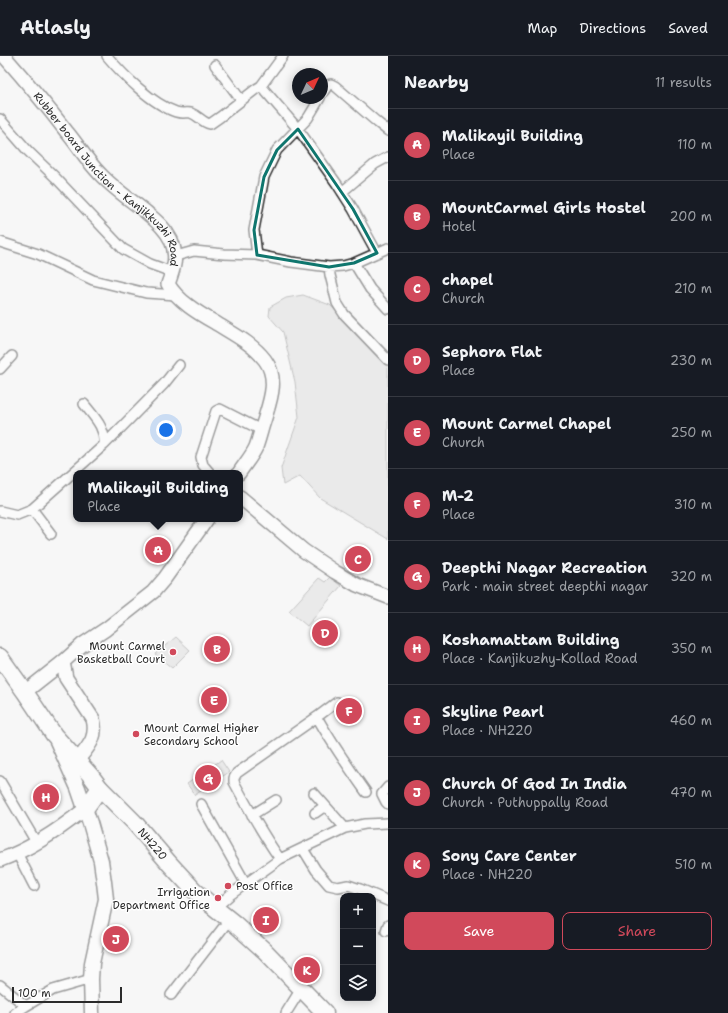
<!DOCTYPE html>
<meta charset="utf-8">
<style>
:root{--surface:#171b24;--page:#242831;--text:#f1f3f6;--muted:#9ea1a6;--line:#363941;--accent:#d1495b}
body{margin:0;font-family:"Shantell Sans",sans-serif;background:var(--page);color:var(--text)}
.controls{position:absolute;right:12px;bottom:12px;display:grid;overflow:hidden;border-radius:8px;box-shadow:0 2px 10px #0003}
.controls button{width:36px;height:36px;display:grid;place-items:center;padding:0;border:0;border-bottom:1px solid var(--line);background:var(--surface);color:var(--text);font:20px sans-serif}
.compass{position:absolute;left:292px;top:12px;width:36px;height:36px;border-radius:50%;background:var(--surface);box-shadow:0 2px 10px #0003;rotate:46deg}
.scale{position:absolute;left:12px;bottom:10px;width:110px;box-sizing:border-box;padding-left:4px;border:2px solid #2b2b2b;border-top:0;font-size:11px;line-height:14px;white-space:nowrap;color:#2b2b2b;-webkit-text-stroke:3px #fff;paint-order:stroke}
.you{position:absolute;left:166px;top:374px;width:14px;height:14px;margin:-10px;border:3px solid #fff;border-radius:50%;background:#1a73e8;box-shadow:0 0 0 6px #1a73e833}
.badge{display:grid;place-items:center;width:26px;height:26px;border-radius:50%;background:var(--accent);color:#fff;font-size:13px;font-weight:700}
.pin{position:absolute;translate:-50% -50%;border:2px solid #fff;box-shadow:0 1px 4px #0006}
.popup{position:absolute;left:73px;top:414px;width:170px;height:52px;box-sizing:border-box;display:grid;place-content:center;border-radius:8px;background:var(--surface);filter:drop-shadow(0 1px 3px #0005);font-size:13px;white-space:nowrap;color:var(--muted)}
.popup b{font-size:15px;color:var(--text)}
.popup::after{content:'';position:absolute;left:50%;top:100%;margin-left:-8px;border:8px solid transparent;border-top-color:var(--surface)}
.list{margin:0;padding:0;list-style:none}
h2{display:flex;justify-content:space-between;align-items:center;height:52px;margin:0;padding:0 16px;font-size:17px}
h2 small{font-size:13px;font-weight:400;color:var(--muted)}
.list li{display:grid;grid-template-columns:26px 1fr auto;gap:12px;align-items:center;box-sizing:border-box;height:72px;padding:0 16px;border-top:1px solid var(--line)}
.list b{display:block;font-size:15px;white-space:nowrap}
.list p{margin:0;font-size:13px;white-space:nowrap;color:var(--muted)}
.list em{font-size:13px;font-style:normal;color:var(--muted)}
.actions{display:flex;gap:8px;padding:12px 16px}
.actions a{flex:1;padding:9px 0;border:1px solid var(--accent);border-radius:8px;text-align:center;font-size:14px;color:var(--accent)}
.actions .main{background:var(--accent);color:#fff}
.icon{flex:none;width:22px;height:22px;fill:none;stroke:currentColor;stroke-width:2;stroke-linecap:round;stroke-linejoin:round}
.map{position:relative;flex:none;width:388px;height:957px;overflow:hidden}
header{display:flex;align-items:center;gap:24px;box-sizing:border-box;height:56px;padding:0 20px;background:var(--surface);border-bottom:1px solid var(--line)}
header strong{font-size:19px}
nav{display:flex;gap:22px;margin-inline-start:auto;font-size:14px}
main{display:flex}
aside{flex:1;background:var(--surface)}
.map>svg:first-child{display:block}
.green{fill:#d9d9d9;stroke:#828282}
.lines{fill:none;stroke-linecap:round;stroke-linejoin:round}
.street-casing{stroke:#2b2b2b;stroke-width:12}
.secondary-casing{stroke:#2b2b2b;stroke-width:16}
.primary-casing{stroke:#2b2b2b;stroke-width:17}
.highway-casing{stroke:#2b2b2b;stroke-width:19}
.street{stroke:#fff;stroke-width:9}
.secondary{stroke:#fff;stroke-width:13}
.primary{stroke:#fff;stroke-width:14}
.highway{stroke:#fff;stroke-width:16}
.marked{fill:none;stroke:#0f766e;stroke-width:3;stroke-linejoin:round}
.poi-dot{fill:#d1495b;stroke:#fff;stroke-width:1.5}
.labels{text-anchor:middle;stroke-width:3;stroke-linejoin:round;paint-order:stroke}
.street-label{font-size:11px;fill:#2b2b2b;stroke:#fff}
.poi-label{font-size:11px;fill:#2b2b2b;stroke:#fff;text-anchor:end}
</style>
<header>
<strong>Atlasly</strong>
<nav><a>Map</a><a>Directions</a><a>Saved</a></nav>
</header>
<main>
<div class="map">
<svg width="388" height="957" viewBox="0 0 388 957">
<rect width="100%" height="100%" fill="#f7f7f7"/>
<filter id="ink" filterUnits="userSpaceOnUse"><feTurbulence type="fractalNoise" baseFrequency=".025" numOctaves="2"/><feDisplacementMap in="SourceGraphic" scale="8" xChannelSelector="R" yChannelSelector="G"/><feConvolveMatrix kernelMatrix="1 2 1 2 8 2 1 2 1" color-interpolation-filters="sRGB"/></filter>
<g filter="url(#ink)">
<path class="green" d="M 303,239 L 330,249 L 388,310 L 388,483 L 320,442 L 300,420 L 283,429 L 281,412 L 299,361 L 295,326 L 283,276 L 269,260 L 270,251 L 286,242 Z
M 330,521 L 341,530 L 307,570 L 289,555 L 319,522 L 325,526 Z
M 176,581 L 190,594 L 172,612 L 155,598 Z
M 221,704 L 229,716 L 195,739 L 187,728 Z"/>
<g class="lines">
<g class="street-casing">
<path id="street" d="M 107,0 C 123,19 152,48 176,56 C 182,58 188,56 191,57 C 199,60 202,66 210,68 L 220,61 L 256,33 L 261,30 L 283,0
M 215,9 L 241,44
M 261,30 L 298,73 L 337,128 L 353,153 L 377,197
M 322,38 L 328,29 L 331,28 L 335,30 L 378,67 L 388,75
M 0,63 L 28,95 L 55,121 L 123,193 L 150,208 L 172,216
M 342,136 L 375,108 L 388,101
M 0,186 L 38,198 L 93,224 L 146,237 L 177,239
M 257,199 L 254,174 L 264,121 L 277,94 L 308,62 L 320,42
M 176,200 L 194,195 L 224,198 L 257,199 L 291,206 L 329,211 L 343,210 L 354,207 L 388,192
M 354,207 L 370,233 L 388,253
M 329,211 L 330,219 L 337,247 L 344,258 L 388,304
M 0,313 L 12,300
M 104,389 L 164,328 L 179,309
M 210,417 L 203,409 L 201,401 L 216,355 L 220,353 L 261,374
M 32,453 L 51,478
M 0,455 L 17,459 L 32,453 L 104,389 C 106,372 94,361 84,348
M 317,661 C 332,688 349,712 366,736
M 0,725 L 36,786
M 388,731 L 382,738 L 386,746 L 388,748
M 314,737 L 345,772
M 201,748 L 246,828
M 315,757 L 325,750
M 252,759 L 276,744
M 303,793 L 316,814 L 329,829 L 338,831 L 348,829 L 360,833 L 388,845
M 17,797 L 34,830
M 280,803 C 263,779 248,752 234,726 L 234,722 L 237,717 L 317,661 L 337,646
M 215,852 L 230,839 L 280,803 L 345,772 L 365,768 L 388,767
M 386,875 L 388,869
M 0,929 L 26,950 L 15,957
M 171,939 L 229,864
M 26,950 L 53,934 L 91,923
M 286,957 L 301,933"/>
</g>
<g class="secondary-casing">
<g id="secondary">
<path id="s1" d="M 4,0 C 26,25 46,49 66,75 C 78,89 87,105 100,118 C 114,133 131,144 147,157 C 156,165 165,172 171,184 C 178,200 174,212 168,228 C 178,245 198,257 214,266 C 233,278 252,287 265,304 C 279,323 270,345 264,365 C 261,374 259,383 256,391 C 252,400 244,409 239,417"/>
<path d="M 240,441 L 304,495 L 335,516 L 357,529 L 388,541"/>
<path d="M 63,606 L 66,622 L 93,663 C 98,682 88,691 77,705"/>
<path d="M 25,636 L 63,606 L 82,589 L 106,573 L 153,536 L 165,522 L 207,463"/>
<path d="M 0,804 C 31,793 60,773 85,753"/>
</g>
</g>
<g class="primary-casing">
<path id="primary" d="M 57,685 L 78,732 L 90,767 L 101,805 L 104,826 L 106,843 L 92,907 L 91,923 L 92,957"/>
</g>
<g class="highway-casing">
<g id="highway">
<path id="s2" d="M 0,601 L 25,636 L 54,679 L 91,720 L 100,732 L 134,766 L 169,807 L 193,833 L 210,848 L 235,868 L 265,895 L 325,957"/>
<path d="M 85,753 L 100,732"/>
</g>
</g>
<use href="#street" class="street"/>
<use href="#secondary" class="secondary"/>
<use href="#primary" class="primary"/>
<use href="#highway" class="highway"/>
</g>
</g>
<path d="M0 0H388V957H0ZM 298,73 L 353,153 L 377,197 L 354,207 L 329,211 L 257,199 L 254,174 L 264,121 L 277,94 Z" fill="#f7f7f7" fill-opacity=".55" fill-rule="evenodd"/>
<path class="marked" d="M 298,73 L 353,153 L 377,197 L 354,207 L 329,211 L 257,199 L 254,174 L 264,121 L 277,94 Z"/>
<g class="poi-dot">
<circle cx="173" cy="596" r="4"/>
<circle cx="136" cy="678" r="4"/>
<circle cx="228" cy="830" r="4"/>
<circle cx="218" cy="842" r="4"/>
</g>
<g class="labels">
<g class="street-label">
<text dy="4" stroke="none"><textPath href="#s1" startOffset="163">Rubber board Junction - Kanjikkuzhi Road</textPath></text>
<text dy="4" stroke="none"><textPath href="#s2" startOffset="242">NH220</textPath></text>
</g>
<g class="poi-label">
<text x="165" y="594">Mount Carmel<tspan x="165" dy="13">Basketball Court</tspan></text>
<text x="144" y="676" text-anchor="start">Mount Carmel Higher<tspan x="144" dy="13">Secondary School</tspan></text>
<text x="236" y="834" text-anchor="start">Post Office</text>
<text x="210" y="840">Irrigation<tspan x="210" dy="13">Department Office</tspan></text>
</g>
</g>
</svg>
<div class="controls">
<button>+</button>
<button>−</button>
<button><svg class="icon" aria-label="layers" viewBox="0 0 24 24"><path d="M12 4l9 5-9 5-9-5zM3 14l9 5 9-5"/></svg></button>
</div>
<svg class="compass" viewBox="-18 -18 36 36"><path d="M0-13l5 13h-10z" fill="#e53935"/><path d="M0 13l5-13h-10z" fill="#9ea1a6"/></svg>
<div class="scale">100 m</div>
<div class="you"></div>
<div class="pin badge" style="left:158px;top:494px">A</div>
<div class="popup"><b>Malikayil Building</b>Place</div>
<div class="pin badge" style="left:217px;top:593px">B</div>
<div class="pin badge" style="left:358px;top:503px">C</div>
<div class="pin badge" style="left:325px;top:577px">D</div>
<div class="pin badge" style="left:214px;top:644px">E</div>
<div class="pin badge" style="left:349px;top:655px">F</div>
<div class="pin badge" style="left:208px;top:722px">G</div>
<div class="pin badge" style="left:46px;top:741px">H</div>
<div class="pin badge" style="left:266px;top:864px">I</div>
<div class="pin badge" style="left:116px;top:883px">J</div>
<div class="pin badge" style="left:307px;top:914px">K</div>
</div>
<aside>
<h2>Nearby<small>11 results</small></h2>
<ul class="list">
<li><span class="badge">A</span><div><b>Malikayil Building</b><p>Place</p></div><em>110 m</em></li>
<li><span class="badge">B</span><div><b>MountCarmel Girls Hostel</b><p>Hotel</p></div><em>200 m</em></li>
<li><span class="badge">C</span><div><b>chapel</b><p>Church</p></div><em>210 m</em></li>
<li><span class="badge">D</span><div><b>Sephora Flat</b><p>Place</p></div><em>230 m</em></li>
<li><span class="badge">E</span><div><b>Mount Carmel Chapel</b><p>Church</p></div><em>250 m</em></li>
<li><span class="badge">F</span><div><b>M-2</b><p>Place</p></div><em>310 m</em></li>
<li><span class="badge">G</span><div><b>Deepthi Nagar Recreation</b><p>Park · main street deepthi nagar</p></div><em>320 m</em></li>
<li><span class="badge">H</span><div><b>Koshamattam Building</b><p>Place · Kanjikuzhy-Kollad Road</p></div><em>350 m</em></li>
<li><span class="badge">I</span><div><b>Skyline Pearl</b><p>Place · NH220</p></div><em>460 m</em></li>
<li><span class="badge">J</span><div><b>Church Of God In India</b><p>Church · Puthuppally Road</p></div><em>470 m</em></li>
<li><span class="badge">K</span><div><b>Sony Care Center</b><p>Place · NH220</p></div><em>510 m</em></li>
</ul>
<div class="actions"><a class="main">Save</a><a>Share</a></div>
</aside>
</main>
